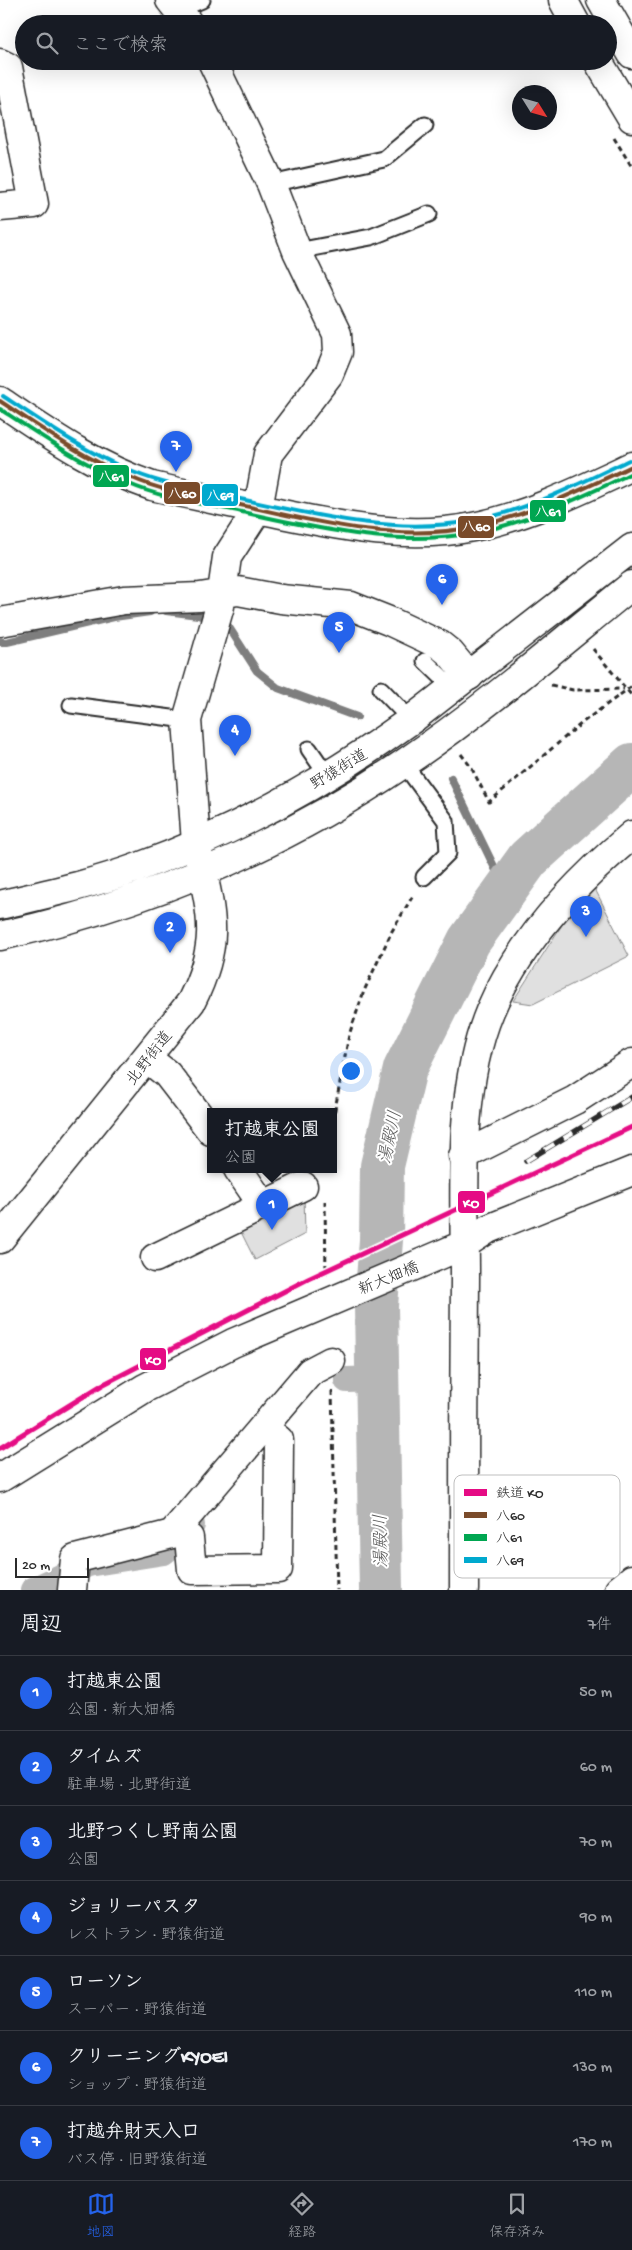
<!DOCTYPE html>
<html lang="ja">
<meta charset="utf-8">
<style>
:root{--surface:#171b24;--page:#20242c;--text:#f1f3f6;--muted:#9ea1a6;--line:#363941;--accent:#2563eb}
body{margin:0;font-family:"Gochi Hand","Klee One",sans-serif;background:var(--page);color:var(--text)}
.compass{position:absolute;left:512px;top:85px;width:45px;height:45px;border-radius:50%;background:var(--surface);box-shadow:0 5px 20px #0002;rotate:127deg}
.scale{position:absolute;left:15px;bottom:12px;width:74px;box-sizing:border-box;padding-left:5px;border:2px solid #2b2b2b;border-top:0;font-size:14px;line-height:18px;white-space:nowrap;color:#2b2b2b;-webkit-text-stroke:4px #fff;paint-order:stroke}
.you{position:absolute;left:350px;top:1070px;width:18px;height:18px;margin:-12px;border:4px solid #fff;border-radius:50%;background:#1a73e8;box-shadow:0 0 0 8px #1a73e833}
.badge{display:grid;place-items:center;width:32px;height:32px;border-radius:50%;background:var(--accent);color:#fff;font-size:16px;font-weight:700}
.pin{position:absolute;translate:-50% -41px;filter:drop-shadow(0 1px 2px #0008)}
.pin::after{content:'';position:absolute;top:26px;width:18px;height:15px;background:inherit;clip-path:polygon(0 0,100% 0,50% 100%)}
.popup{position:absolute;left:207px;top:1108px;width:130px;height:65px;box-sizing:border-box;display:grid;place-content:center;border-radius:0px;background:var(--surface);filter:drop-shadow(0 1px 4px #0005);font-size:16px;white-space:nowrap;color:var(--muted)}
.popup b{font-size:19px;color:var(--text)}
.popup::after{content:'';position:absolute;left:50%;top:100%;margin-left:-10px;border:10px solid transparent;border-top-color:var(--surface)}
.list{margin:0;padding:0;list-style:none}
h2{display:flex;justify-content:space-between;align-items:center;height:65px;margin:0;padding:0 20px;font-size:21px}
h2 small{font-size:16px;font-weight:400;color:var(--muted)}
.list li{display:grid;grid-template-columns:32px 1fr auto;gap:15px;align-items:center;box-sizing:border-box;height:75px;padding:0 20px;border-top:1px solid var(--line)}
.list b{display:block;font-size:19px;white-space:nowrap}
.list p{margin:0;font-size:16px;white-space:nowrap;color:var(--muted)}
.list em{font-size:16px;font-style:normal;color:var(--muted)}
.icon{flex:none;width:28px;height:28px;fill:none;stroke:currentColor;stroke-width:2;stroke-linecap:round;stroke-linejoin:round}
.map{position:relative;flex:none;width:632px;height:1590px;overflow:hidden}
.search{position:absolute;background:var(--surface);box-shadow:0 5px 20px #0002;left:15px;right:15px;top:15px;height:55px;display:flex;align-items:center;gap:12px;box-sizing:border-box;padding:0 18px;border-radius:28px;color:var(--muted);font-size:19px}
.sheet{height:590px;background:var(--surface)}
nav{display:flex;justify-content:space-around;align-items:center;box-sizing:border-box;height:70px;border-top:1px solid var(--line);background:var(--surface);font-size:14px;color:var(--muted)}
nav a{display:grid;justify-items:center;gap:2px}
nav .on{color:var(--accent)}
.map>svg:first-child{display:block}
.green{fill:#e0e0e0;stroke:#868686}
.lines{fill:none;stroke-linecap:round;stroke-linejoin:round}
.stream{stroke:#7e7e7e;stroke-width:8}
.canal{stroke:#b6b6b6;stroke-width:26}
.river{stroke:#b6b6b6;stroke-width:44}
.lane-casing{stroke:#2b2b2b;stroke-width:19}
.street-casing{stroke:#2b2b2b;stroke-width:31}
.secondary-casing{stroke:#2b2b2b;stroke-width:31}
.highway-casing{stroke:#2b2b2b;stroke-width:31}
.path{stroke:#2b2b2b;stroke-width:3;stroke-dasharray:5 4;stroke-linecap:butt}
.lane{stroke:#fff;stroke-width:15}
.street{stroke:#fff;stroke-width:28}
.secondary{stroke:#fff;stroke-width:28}
.highway{stroke:#fff;stroke-width:28}
.rail-casing{stroke:#2b2b2b;stroke-width:5.5}
.rail{stroke:#fff;stroke-width:4;stroke-dasharray:11;stroke-linecap:butt}
.bus-1-casing{stroke:#fff;stroke-width:8}
.bus-2-casing{stroke:#fff;stroke-width:8}
.bus-3-casing{stroke:#fff;stroke-width:8}
.bus-1{stroke:#7a4b2a;stroke-width:4}
.bus-2{stroke:#00a651;stroke-width:4}
.bus-3{stroke:#00a9ce;stroke-width:4}
.rail-1-casing{stroke:#fff;stroke-width:9}
.rail-1{stroke:#e50b84;stroke-width:5}
.labels{text-anchor:middle;stroke-width:4;stroke-linejoin:round;paint-order:stroke}
.street-label{font-size:16px;fill:#2b2b2b;stroke:#fff}
.water-label{font-size:18px;font-style:italic;fill:#5c5c5c;stroke:#fff}
.key{fill:#fff;stroke:#bfbfbf;stroke-width:1}
.key-label{font-size:14px;fill:#2b2b2b}
.line-badge{stroke:#fff;stroke-width:2}
.badge-label{font-size:14px;text-anchor:middle;font-weight:bold;fill:#fff}
</style>
<div class="map">
<svg width="632" height="1590" viewBox="0 0 632 1590">
<rect width="100%" height="100%" fill="#fff"/>
<filter id="ink" filterUnits="userSpaceOnUse"><feTurbulence type="fractalNoise" baseFrequency=".02" numOctaves="2"/><feDisplacementMap in="SourceGraphic" scale="10" xChannelSelector="R" yChannelSelector="G"/><feConvolveMatrix kernelMatrix="1 2 1 2 8 2 1 2 1" color-interpolation-filters="sRGB"/></filter>
<g filter="url(#ink)">
<path class="green" d="M 595,889 L 629,956 L 533,1004 L 513,1001 L 567,917 Z
M 304,1194 L 305,1234 L 255,1260 L 238,1226 Z"/>
<g class="lines">
<path class="stream" d="M 166,611 L 198,615 L 228,626 L 257,671 L 278,688 L 357,717
M 0,642 L 7,642 L 114,617 L 150,612
M 451,778 L 506,891"/>
<path class="canal" d="M 347,1380 L 378,1379
M 33,1590 L 88,1564 L 164,1552 L 192,1525"/>
<path class="river" d="M 381,1590 L 376,1306 L 381,1240 L 382,1166 L 405,1069 L 469,941 L 528,859 L 632,765"/>
<g class="lane-casing">
<path id="lane" d="M 178,10 L 202,0
M 271,184 L 384,159 L 425,125
M 297,251 L 371,237 L 429,214
M 425,661 L 453,688
M 381,689 L 411,720
M 71,705 L 187,720
M 309,749 L 327,775
M 404,764 L 446,821 L 448,853 L 424,877"/>
</g>
<g class="street-casing">
<path id="street" d="M 170,0 L 189,24
M 0,63 L 8,67 L 34,204 L 0,207
M 0,622 L 124,600 L 200,597 L 238,591 L 281,599 L 351,606 L 389,621 L 440,645 L 450,653 L 469,676
M 196,843 L 187,720 L 220,606 L 227,557 L 258,509 L 268,454 L 329,374 L 338,352 L 337,334 L 297,251 L 271,184 L 212,61
M 148,1059 L 167,1074 L 211,1131
M 463,1156 L 575,1100 L 632,1063
M 238,1169 L 262,1204
M 155,1258 L 303,1186
M 0,1478 L 145,1388 L 233,1343 L 440,1255 L 465,1244 L 488,1229 L 632,1171
M 177,1529 L 189,1538 L 192,1570 L 278,1569 L 279,1440 L 263,1427
M 72,1590 L 75,1559 L 172,1534 L 310,1372 L 331,1361
M 464,1590 C 464,1485 464,1381 465,1276 C 465,1192 457,1090 490,1011 C 519,942 576,882 632,835"/>
</g>
<g class="secondary-casing">
<path id="secondary" d="M 0,401 C 49,434 96,467 152,486 C 195,496 239,505 282,514 C 345,527 409,540 473,527 C 528,516 581,490 632,466
M 0,905 C 46,894 92,884 136,868 C 233,833 327,781 411,720 L 632,548
M 0,936 C 147,904 279,848 403,764 C 483,710 557,646 632,585
M 0,1239 L 191,1002 C 220,944 213,918 199,857
M 619,1590 L 632,1579"/>
</g>
<g class="highway-casing">
<path id="highway" d="M 563,0 L 576,24
M 601,0 L 632,54
M 598,61 L 632,118"/>
</g>
<path class="path" d="M 614,138 L 632,167
M 593,649 L 632,696
M 551,685 L 573,690 L 624,689
M 461,754 L 471,767 L 489,802 L 583,722 L 632,686
M 333,1120 L 349,1035 L 364,991 L 392,931 L 414,894
M 325,1201 L 326,1275
M 332,1391 L 337,1590"/>
<use href="#lane" class="lane"/>
<use href="#street" class="street"/>
<use href="#secondary" class="secondary"/>
<use href="#highway" class="highway"/>
<g class="rail-casing">
<path id="rail" d="M 526,1161 L 632,1097"/>
</g>
<use href="#rail" class="rail"/>
<g class="bus-1-casing">
<path id="bus-1" d="M 0,401 C 42,429 83,458 130,477 C 163,492 200,497 236,504 C 313,521 395,543 474,527 C 530,515 581,490 632,466"/>
</g>
<g class="bus-2-casing">
<path id="bus-2" d="M 0,409 C 41,436 82,464 127,483 C 161,498 198,503 233,510 C 312,527 393,548 473,533 C 529,523 581,497 632,473"/>
</g>
<g class="bus-3-casing">
<path id="bus-3" d="M 3,396 C 45,424 87,453 133,472 C 167,486 204,491 240,499 C 315,515 393,535 471,521 C 527,511 579,484 629,460"/>
</g>
<use href="#bus-1" class="bus-1"/>
<use href="#bus-2" class="bus-2"/>
<use href="#bus-3" class="bus-3"/>
<g class="rail-1-casing">
<path id="rail-1" d="M 0,1448 L 102,1385 L 308,1279 L 632,1127"/>
</g>
<use href="#rail-1" class="rail-1"/>
</g>
</g>
<g class="labels">
<g class="street-label">
<text transform="translate(338 768) rotate(-31)" y="6">野猿街道</text>
<text transform="translate(148 1057) rotate(-52)" y="6">北野街道</text>
<text transform="translate(388 1277) rotate(-22)" y="6">新大畑橋</text>
</g>
<g class="water-label">
<text transform="translate(389 1137) rotate(-78)" y="6">湯殿川</text>
<text transform="translate(380 1541) rotate(-91)" y="6">湯殿川</text>
</g>
</g>
<rect x="454" y="1475" width="166" height="103" rx="8" class="key"/>
<rect x="464" y="1489" width="23" height="7" fill="#e50b84"/>
<rect x="464" y="1512" width="23" height="6" fill="#7a4b2a"/>
<rect x="464" y="1534" width="23" height="7" fill="#00a651"/>
<rect x="464" y="1557" width="23" height="6" fill="#00a9ce"/>
<g class="key-label">
<text x="496" y="1497">鉄道 KO</text>
<text x="496" y="1520">八60</text>
<text x="496" y="1542">八61</text>
<text x="496" y="1565">八69</text>
</g>
<g class="line-badge">
<rect x="92" y="464" width="38" height="24" rx="5" fill="#00a651"/>
<rect x="163" y="481" width="38" height="24" rx="5" fill="#7a4b2a"/>
<rect x="201" y="483" width="38" height="24" rx="5" fill="#00a9ce"/>
<rect x="529" y="499" width="38" height="24" rx="5" fill="#00a651"/>
<rect x="457" y="515" width="38" height="24" rx="5" fill="#7a4b2a"/>
<rect x="457" y="1190" width="29" height="24" rx="5" fill="#e50b84"/>
<rect x="139" y="1347" width="28" height="24" rx="5" fill="#e50b84"/>
</g>
<g class="badge-label">
<text x="111" y="481">八61</text>
<text x="182" y="498">八60</text>
<text x="220" y="500">八69</text>
<text x="548" y="516">八61</text>
<text x="476" y="531">八60</text>
<text x="471" y="1207">KO</text>
<text x="153" y="1364">KO</text>
</g>
</svg>
<svg class="compass" viewBox="-18 -18 36 36"><path d="M0-13l5 13h-10z" fill="#e53935"/><path d="M0 13l5-13h-10z" fill="#9ea1a6"/></svg>
<div class="scale">20 m</div>
<div class="you"></div>
<div class="pin badge" style="left:272px;top:1230px">1</div>
<div class="popup"><b>打越東公園</b>公園</div>
<div class="pin badge" style="left:170px;top:953px">2</div>
<div class="pin badge" style="left:586px;top:937px">3</div>
<div class="pin badge" style="left:235px;top:756px">4</div>
<div class="pin badge" style="left:339px;top:653px">5</div>
<div class="pin badge" style="left:442px;top:605px">6</div>
<div class="pin badge" style="left:176px;top:472px">7</div>
<div class="search"><svg class="icon" aria-label="search" viewBox="0 0 24 24"><circle cx="10" cy="10" r="6"/><path d="M15 15l6 6"/></svg>ここで検索</div>
</div>
<section class="sheet">
<h2>周辺<small>7件</small></h2>
<ul class="list">
<li><span class="badge">1</span><div><b>打越東公園</b><p>公園 · 新大畑橋</p></div><em>50 m</em></li>
<li><span class="badge">2</span><div><b>タイムズ</b><p>駐車場 · 北野街道</p></div><em>60 m</em></li>
<li><span class="badge">3</span><div><b>北野つくし野南公園</b><p>公園</p></div><em>70 m</em></li>
<li><span class="badge">4</span><div><b>ジョリーパスタ</b><p>レストラン · 野猿街道</p></div><em>90 m</em></li>
<li><span class="badge">5</span><div><b>ローソン</b><p>スーパー · 野猿街道</p></div><em>110 m</em></li>
<li><span class="badge">6</span><div><b>クリーニングKYOEI</b><p>ショップ · 野猿街道</p></div><em>130 m</em></li>
<li><span class="badge">7</span><div><b>打越弁財天入口</b><p>バス停 · 旧野猿街道</p></div><em>170 m</em></li>
</ul>
</section>
<nav>
<a class="on"><svg class="icon" aria-label="map" viewBox="0 0 24 24"><path d="M3 6l6-2 6 2 6-2v14l-6 2-6-2-6 2zM9 4v14M15 6v14"/></svg>地図</a>
<a><svg class="icon" aria-label="directions" viewBox="0 0 24 24"><path d="M12 3l9 9-9 9-9-9zM9 14v-3h6M13 9l2 2-2 2"/></svg>経路</a>
<a><svg class="icon" aria-label="saved" viewBox="0 0 24 24"><path d="M7 4h10v16l-5-4-5 4z"/></svg>保存済み</a>
</nav>
